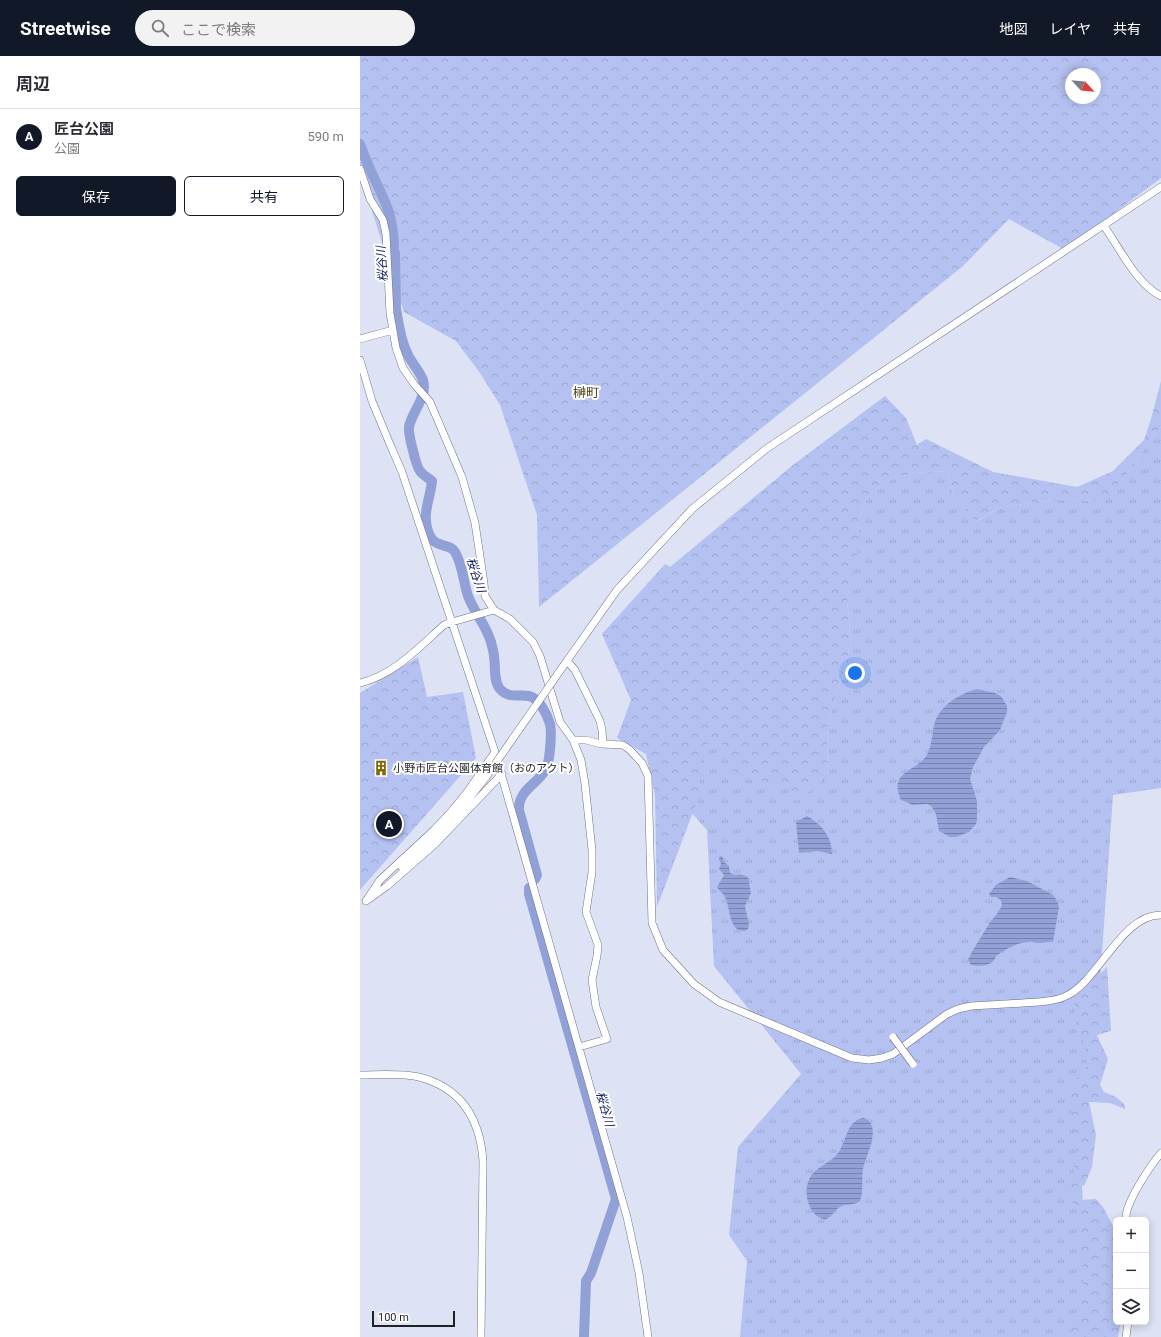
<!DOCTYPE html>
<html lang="ja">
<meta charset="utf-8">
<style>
:root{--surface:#fff;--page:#f2f2f3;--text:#2b2b33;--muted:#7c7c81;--line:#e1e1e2;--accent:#111827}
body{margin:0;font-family:Roboto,"Noto Sans JP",sans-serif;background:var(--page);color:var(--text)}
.controls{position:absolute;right:12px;bottom:12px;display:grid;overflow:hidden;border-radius:6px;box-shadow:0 2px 10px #0003}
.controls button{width:36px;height:36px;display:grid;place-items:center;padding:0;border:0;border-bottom:1px solid var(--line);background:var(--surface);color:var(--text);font:20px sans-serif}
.compass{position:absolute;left:705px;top:12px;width:36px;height:36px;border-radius:50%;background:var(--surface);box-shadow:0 2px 10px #0003;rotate:116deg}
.scale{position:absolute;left:12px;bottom:10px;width:83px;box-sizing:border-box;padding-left:4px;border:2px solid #1f2127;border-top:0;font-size:11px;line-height:14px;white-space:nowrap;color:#1f2127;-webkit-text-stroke:3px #fff;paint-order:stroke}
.you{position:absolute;left:495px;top:617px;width:14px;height:14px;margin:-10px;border:3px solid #fff;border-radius:50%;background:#1a73e8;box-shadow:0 0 0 6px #1a73e833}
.badge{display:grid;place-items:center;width:26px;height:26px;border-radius:50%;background:var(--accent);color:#fff;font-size:13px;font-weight:700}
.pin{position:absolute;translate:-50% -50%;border:2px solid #fff;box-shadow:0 1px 4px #0006}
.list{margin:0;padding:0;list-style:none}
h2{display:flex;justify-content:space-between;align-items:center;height:52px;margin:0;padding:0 16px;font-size:17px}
h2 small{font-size:13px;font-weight:400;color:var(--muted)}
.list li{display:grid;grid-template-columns:26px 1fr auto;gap:12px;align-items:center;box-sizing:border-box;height:56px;padding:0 16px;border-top:1px solid var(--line)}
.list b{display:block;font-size:15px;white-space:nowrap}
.list p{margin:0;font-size:13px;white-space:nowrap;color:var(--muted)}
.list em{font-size:13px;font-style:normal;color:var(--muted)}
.actions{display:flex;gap:8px;padding:12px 16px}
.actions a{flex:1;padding:9px 0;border:1px solid var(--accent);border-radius:6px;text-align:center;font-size:14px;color:var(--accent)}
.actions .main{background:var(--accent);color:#fff}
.icon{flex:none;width:22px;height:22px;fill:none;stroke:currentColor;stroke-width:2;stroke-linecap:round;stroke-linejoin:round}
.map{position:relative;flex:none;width:801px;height:1281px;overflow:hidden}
header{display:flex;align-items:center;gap:24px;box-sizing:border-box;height:56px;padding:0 20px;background:var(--accent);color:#fff}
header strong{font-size:19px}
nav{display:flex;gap:22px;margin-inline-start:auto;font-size:14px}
.search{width:280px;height:36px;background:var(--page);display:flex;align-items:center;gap:10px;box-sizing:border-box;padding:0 14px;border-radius:22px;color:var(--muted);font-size:15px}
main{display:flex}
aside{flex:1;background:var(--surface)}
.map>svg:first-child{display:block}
.grass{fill:url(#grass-tufts)}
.forest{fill:url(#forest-crowns);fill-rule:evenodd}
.water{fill:url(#water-rules)}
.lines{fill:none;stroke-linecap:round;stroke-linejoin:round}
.river{stroke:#92a0d8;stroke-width:10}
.minor-casing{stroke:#6f7483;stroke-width:8}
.minor{stroke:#fff;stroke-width:7}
.minor-bridge-casing{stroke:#6f7483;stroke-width:8;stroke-linecap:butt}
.minor-bridge{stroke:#fff;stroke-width:7}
.labels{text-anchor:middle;stroke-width:4;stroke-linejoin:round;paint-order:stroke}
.poi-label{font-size:11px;fill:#1f2127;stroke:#fff;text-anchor:start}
.water-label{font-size:12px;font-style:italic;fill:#1f2667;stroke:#fff}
.quarter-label{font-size:13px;fill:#4c4118;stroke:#fff}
</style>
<header>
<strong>Streetwise</strong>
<div class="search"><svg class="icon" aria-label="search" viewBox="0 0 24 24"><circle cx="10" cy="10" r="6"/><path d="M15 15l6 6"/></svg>ここで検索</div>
<nav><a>地図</a><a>レイヤ</a><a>共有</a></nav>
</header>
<main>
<aside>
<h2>周辺<small></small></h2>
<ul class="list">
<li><span class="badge">A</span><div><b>匠台公園</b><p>公園</p></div><em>590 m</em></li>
</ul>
<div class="actions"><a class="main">保存</a><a>共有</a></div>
</aside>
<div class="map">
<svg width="801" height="1281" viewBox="0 0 801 1281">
<defs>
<pattern id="grass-tufts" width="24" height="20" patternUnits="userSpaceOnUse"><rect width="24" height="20" fill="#b4c1f1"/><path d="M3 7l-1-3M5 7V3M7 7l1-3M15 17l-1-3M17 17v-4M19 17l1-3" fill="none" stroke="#9aa6cf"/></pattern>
<pattern id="forest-crowns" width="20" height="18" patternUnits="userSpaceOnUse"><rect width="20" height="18" fill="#b4c1f1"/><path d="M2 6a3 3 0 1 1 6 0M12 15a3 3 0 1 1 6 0" fill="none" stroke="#9aa6cf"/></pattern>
<pattern id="water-rules" width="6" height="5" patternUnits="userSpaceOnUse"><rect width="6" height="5" fill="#92a0d8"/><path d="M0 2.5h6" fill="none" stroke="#7782af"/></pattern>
</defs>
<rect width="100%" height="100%" fill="#dde2f4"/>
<path class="grass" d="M 801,371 L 801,732 L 753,739 L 734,1013 L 718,1039 L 728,1266 L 721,1281 L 380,1281 L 387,1205 L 369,1179 L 378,1091 L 441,1018 L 354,910 L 347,774 L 329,754 L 343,683 L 374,688 L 468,720 L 467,672 L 491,588 L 487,542 L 499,484 L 498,468 L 503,450 L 511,436 L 534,422 L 555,417 L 588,415 L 593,439 L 617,465 L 639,452 L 676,446 L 711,443 L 731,445 L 759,427 L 776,406 L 792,381 Z"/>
<path class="forest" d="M 0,0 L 801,0 L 801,122 L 705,194 L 649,163 L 603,210 L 179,551 L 177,459 L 140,349 L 120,317 L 96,285 L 44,256 L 0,117 ZM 711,18 L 735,18 L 735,42 L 711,42 Z
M 801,325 L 801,371 L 792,381 L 776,406 L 759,427 L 744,441 L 731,445 L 711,443 L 676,446 L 639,452 L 616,465 L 593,439 L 588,415 L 555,417 L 534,422 L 511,436 L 503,450 L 498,468 L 500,484 L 487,542 L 491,588 L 467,672 L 468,720 L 439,744 L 428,744 L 428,729 L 373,721 L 371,690 L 348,686 L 341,704 L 338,743 L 297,851 L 295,739 L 286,698 L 257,682 L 271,644 L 242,578 L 305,508 L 310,511 L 433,409 L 525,340 L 546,362 L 557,389 L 566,383 L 633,416 L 717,431 L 753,415 L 784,384 L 791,363 Z
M 58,601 L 67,641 L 103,636 L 116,702 L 0,834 L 0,637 Z
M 747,911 L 751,975 L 737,979 L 748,1003 L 740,1029 L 744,1036 L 756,1041 L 765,1049 L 765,1053 L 750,1047 L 729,1046 L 736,1079 L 732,1111 L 724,1130 L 717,1126 L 719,1144 L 736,1143 L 743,1151 L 756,1176 L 756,1266 L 761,1266 L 758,1281 L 708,1281 L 720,1258 L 724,1223 L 717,1152 L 709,1140 L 717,1096 L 709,1032 L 727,1010 L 726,994 L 715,964 L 714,944 Z"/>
<path class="water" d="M 617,633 L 635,637 L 641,640 L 647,650 L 647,656 L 640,674 L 624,691 L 613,711 L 610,723 L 617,745 L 617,764 L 616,768 L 609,776 L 596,781 L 590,781 L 579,775 L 576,758 L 571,750 L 567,748 L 553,749 L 541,744 C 528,715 556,716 567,699 C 572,689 572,679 574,669 C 579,650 599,638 617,633 Z
M 447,760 C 461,768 472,780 472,798 L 457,795 L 439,797 L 436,766 Z
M 360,800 L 363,801 L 364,806 L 369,810 L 370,817 L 376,819 L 380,818 L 388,821 L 391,837 L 385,850 L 389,869 L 388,873 L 385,875 C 368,875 371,853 365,841 C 363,837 359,835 357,831 L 364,819 L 359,813 L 361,808 L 359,803 Z
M 650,821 L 667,825 L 693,839 C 696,843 698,846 699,851 L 693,886 C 688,885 684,887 680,887 C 676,887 672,885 668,886 C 656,887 646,893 636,900 C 634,910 619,911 611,909 L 608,904 C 614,891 622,880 629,868 C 633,862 639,857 642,849 L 641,844 L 636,841 L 631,841 L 629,838 L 636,829 Z
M 503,1062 C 524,1067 505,1102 503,1113 C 501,1124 504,1134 500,1145 C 494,1150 486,1147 480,1151 C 474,1154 470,1165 463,1163 C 448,1159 443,1136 449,1124 C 454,1111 470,1108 478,1097 C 487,1085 486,1065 503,1062 Z"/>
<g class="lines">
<path class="river" d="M 0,88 C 7,110 19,130 27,151 C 32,163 33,176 34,188 C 34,192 33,194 35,197 L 36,253 C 39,269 41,286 49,301 C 53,308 60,316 63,324 C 68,341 52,355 49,371 C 48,377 56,410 60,415 C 63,419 68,422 72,425 C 70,444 61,459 69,478 C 75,493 91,487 95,496 C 103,510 103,525 108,540 C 114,556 126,569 131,586 C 132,591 134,596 134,601 C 136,611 133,625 140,633 C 149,643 158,638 169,640 C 179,642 187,658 190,668 C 192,676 190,705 186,713 C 177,729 158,734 159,754 L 177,819 L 175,823
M 169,832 L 169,838 L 256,1143 L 231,1217 L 226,1225 L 224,1281"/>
<g class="minor-casing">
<path id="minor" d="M 0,113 L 10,143 L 23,164 L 26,178 L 30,257 L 36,292 L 43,312 L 54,328 L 70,346 L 102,421 L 115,467 L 124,527 L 125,540 L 134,554 L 150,563 L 173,586 L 180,600 L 200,666 L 213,684 L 221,704 L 225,728 L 232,794 L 232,816 L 226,856 L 238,889 L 237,900 L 232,924 L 236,951 L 247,983 L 219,991
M 744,170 C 759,191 777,229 801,240
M 0,283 L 33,274
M 0,304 L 12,345 L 29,386 L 42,416 L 135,696 L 267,1161 L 279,1217 L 288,1281
M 207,605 L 215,614 L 240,665 L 242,674 L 243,688
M 204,609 L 257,534 L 332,453 L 406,393 L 801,131
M 0,627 C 34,619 58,592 84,569 L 92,566 L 134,554
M 213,684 L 226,684 L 241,688 L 263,689 L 270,694 L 282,707 L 288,720 L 292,867 L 303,894 L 334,928 L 359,946 L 492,1002 L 509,1004 L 522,1002 L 533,998 L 587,958 L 598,953 L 611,950 C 628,949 646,948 663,947 C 677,946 695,946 708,939 C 739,923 763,858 801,859
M 42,811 C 72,783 102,754 126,721
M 9,843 L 27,830 L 75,788 L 142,718
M 6,845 L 20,824 L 74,774 L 91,756 L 108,735 L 135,696
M 0,1019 C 19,1019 40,1017 59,1021 C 102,1032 120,1063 123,1105 L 121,1281
M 766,1164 C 764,1148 791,1109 801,1097
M 766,1281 L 768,1266"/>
</g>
<use href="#minor" class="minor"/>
<g class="minor-bridge-casing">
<path id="minor-bridge" d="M 126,721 L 204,609
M 533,981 L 553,1008"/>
</g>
<use href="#minor-bridge" class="minor-bridge"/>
</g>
<defs>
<g id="building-bare" transform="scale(1.2)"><path d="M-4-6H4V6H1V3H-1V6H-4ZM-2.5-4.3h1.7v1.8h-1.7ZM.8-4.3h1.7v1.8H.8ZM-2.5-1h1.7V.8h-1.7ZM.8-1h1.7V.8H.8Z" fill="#806900" stroke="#fff" stroke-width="2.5" paint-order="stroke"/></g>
</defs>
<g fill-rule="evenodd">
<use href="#building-bare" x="21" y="712"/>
</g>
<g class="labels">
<g class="poi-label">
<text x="33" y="716">小野市匠台公園体育館（おのアクト）</text>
</g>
<g class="water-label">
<text transform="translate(22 208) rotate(-94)" y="4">桜谷川</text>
<text transform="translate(116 519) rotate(72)" y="4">桜谷川</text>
<text transform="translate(245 1053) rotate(74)" y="4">桜谷川</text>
</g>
<g class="quarter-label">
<text x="226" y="341">榊町</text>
</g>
</g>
</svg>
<div class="controls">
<button>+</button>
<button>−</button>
<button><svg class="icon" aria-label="layers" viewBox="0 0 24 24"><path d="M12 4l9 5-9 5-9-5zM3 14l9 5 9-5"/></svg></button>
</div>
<svg class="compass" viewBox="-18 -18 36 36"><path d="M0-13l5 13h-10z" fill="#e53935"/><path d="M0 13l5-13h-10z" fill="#7c7c81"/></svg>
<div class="scale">100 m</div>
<div class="you"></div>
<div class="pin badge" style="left:29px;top:768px">A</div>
</div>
</main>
